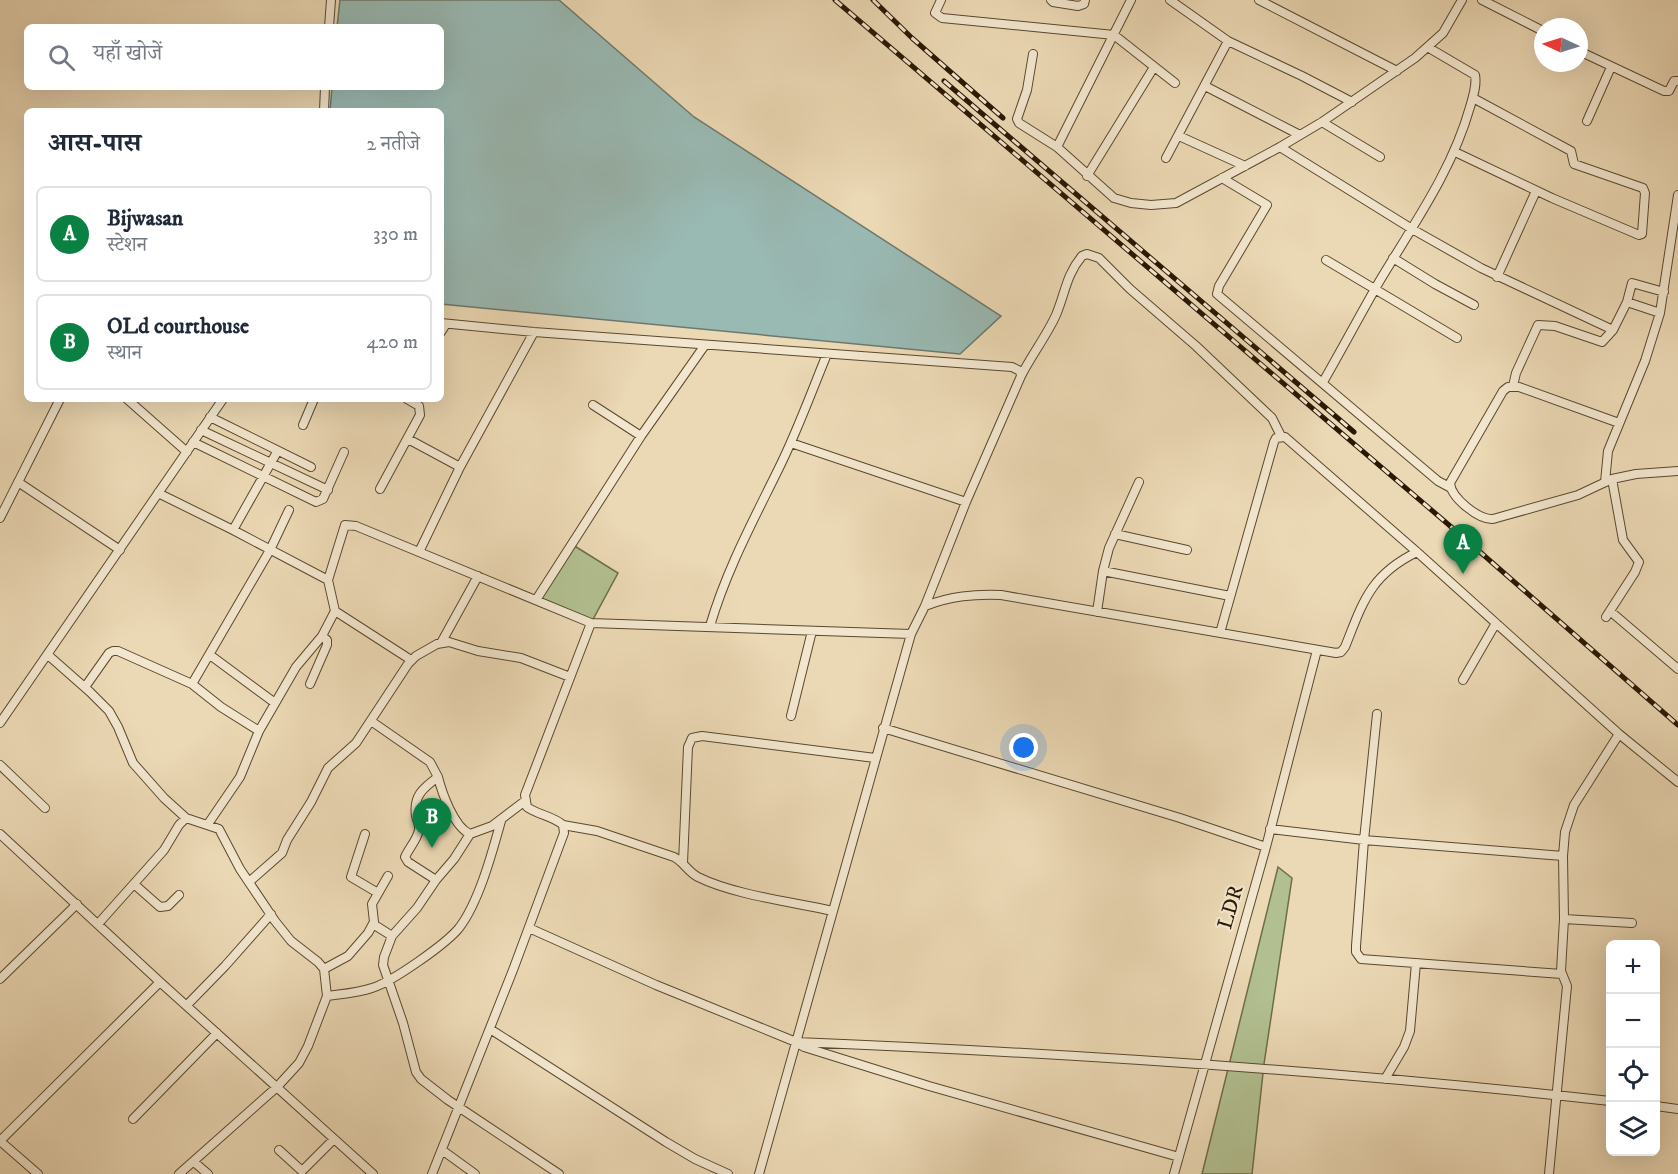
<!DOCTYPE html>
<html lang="hi">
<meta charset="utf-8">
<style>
:root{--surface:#fff;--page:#f6f6f7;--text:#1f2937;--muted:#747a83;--line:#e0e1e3;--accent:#0b8043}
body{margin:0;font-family:"IM FELL DW Pica","Noto Serif Devanagari",serif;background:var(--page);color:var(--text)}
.controls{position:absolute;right:18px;bottom:18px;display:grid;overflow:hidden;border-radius:9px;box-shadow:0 6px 24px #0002}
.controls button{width:54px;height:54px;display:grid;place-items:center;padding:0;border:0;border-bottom:2px solid var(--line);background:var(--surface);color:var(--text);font:30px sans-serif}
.compass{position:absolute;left:1534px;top:18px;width:54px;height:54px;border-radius:50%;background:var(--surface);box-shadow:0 6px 24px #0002;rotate:274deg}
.you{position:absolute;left:1024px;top:748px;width:21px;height:21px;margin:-15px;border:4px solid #fff;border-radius:50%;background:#1a73e8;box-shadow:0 0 0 9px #1a73e833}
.badge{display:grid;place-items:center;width:39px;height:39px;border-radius:50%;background:var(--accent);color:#fff;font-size:20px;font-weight:700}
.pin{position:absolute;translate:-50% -50px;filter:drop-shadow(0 2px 3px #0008)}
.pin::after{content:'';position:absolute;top:32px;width:21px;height:18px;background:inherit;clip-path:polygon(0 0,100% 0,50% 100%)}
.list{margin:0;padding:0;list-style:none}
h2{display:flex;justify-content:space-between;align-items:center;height:78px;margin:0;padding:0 24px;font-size:26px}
h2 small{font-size:20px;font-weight:400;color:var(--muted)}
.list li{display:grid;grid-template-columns:39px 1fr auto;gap:18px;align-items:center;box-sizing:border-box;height:96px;margin:0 12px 12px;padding:0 12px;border:2px solid var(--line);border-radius:9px}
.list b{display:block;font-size:22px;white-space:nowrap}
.list p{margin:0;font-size:20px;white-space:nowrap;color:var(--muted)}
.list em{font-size:20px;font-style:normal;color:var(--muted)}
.icon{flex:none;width:33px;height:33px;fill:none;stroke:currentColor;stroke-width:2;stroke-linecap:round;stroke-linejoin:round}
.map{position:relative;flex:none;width:1678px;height:1174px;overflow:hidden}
.search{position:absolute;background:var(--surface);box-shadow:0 6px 24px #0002;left:24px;top:24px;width:420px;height:66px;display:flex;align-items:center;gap:15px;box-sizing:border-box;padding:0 21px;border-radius:9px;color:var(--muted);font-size:22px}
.panel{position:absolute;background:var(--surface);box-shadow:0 6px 24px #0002;left:24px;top:108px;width:420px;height:294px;border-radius:9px}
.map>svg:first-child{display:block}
.green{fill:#b2c091;stroke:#6e6c4a;stroke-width:1.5}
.water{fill:#99b9b3;stroke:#6d796c;stroke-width:1.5}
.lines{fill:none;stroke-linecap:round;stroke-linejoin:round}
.street-casing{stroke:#5a482e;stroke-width:10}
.street{stroke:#f2e6ce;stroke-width:8}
.rail-casing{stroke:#2a1802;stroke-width:5}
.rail{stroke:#f2e6ce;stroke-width:3;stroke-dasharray:9;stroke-linecap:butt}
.labels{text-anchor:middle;stroke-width:4.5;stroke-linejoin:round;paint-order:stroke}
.street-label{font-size:21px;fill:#2a1802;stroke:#f2e6ce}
</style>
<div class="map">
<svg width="1678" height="1174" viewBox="0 0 1678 1174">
<rect width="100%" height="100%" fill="#ebd8b4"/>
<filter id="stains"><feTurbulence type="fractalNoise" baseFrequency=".00333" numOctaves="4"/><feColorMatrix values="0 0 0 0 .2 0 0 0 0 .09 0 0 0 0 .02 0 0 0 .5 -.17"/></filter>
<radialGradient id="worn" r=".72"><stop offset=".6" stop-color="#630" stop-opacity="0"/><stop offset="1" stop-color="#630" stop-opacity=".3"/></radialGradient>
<path class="green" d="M 573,545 L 618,573 L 591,623 L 536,600 Z
M 1278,867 L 1292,878 L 1264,1064 L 1252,1174 L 1202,1174 Z"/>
<path class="water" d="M 340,0 L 559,0 L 694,117 L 1001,316 L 960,354 L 441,304 L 441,111 L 330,111 L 332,87 L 441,87 L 441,27 L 337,27 Z"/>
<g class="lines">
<g class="street-casing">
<path id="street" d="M 941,0 L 935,13 L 942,18 L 1114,35 L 1175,83
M 1051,0 L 1053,2 L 1078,6 L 1084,4 L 1085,0
M 1131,0 L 1057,147 L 1114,198 L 1131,203 L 1151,205 L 1176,203 L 1280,147 L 1322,122 L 1415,58 L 1443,33 L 1462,0
M 1170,0 L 1228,41 L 1302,76 L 1352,102
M 1259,0 L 1397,71
M 1482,0 L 1543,31
M 329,27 L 331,0
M 1579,51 L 1664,91 L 1669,91 L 1674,81 L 1678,81
M 1033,54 L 1027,90 L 1017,119 L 1019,123 L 1057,147
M 1205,86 L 1300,135
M 324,111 L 325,87
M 1587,121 L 1611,67
M 1322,122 L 1380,157
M 1179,136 L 1245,166
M 1280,147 L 1412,229 L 1481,268 L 1613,330
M 1455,152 L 1552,198 L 1639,235 L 1642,234 L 1645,193 L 1643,188 L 1574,164 L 1571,151 L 1473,98
M 1166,158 L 1228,41
M 1087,176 L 1154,67
M 1222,178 L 1267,205 L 1219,286 L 1217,294 L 1438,481 L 1451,488
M 1393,258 L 1435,284 L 1474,305
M 1326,260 L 1457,338
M 1497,277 L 1536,191
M 1627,302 L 1632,283 L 1664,292
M 441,323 L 534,332 L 1012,367 L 1020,371 L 1021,376 L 966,502 L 925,606 L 911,634 L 759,1174
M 441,332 L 446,324
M 1021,376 C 1031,356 1047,335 1056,315 C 1065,294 1066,275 1082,256 L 1087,254 L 1099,258 L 1130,289 L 1196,346 L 1272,418 L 1281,436
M 1323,382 C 1342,349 1360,315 1379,282 C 1413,225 1452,171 1470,107 C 1473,97 1477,85 1475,75 L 1429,48
M 1513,386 L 1516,373 L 1538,325 L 1555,326 L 1602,342 L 1613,330 L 1627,302 L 1660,313
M 127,399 L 187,452
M 593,405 L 641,436
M 210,417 L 311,467
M 1619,423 L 1519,387 L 1508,387 L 1503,391 L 1450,483 C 1451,498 1479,520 1493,519 L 1578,495 L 1612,479 L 1636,474 L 1678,471
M 303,425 L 314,399
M 201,430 L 328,490
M 408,439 L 460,467
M 193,442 L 316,502 L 323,499 L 344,452
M 791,443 L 966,502
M 18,482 L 120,550
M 1605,482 L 1608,451 L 1645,361 L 1660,313 L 1678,195
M 380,489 L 420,415 L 419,406 L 407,399
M 158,493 L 233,530 L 328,580
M 0,518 L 60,399
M 233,530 L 277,452
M 1115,534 L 1187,550
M 419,552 L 460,467 L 534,332
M 1103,571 L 1230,596
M 536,600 L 641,436 L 705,345
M 925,606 C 951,596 974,594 1001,595 L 1336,653 L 1341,652 L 1345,647 C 1363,602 1370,575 1417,552
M 1610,611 L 1678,669
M 1097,612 L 1103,571 L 1109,548 L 1139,482
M 1606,617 L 1635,572 L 1639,562 L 1623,540 L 1612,479
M 710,626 C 726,571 753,521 778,470 C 797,432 811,393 827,354
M 1220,633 L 1274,442 L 1276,438 L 1285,437 L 1417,552 L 1619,734
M 441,643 L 478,576
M 48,655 L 90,692 L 109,711 L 118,727 L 133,763 L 164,798 L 186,818 L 219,829 L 240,869 L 275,921 L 291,941 L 318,962 L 324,969 L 327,996 L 308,1046 L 299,1063 L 277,1087 L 179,1174
M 210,655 L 275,703
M 411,660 L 335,611 L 328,580 L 345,525 L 356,526 L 591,623 L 911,634
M 1463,680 L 1496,623
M 192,684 L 270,550 L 289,510
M 310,684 L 327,645 L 327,640 L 322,636
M 85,687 L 109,653 L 113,651 L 118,651 L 192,684 L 221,707 L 259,731
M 1377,714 L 1364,840 L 1356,946 L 1356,952 L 1361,959 L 1562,974
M 791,716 L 812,631
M 371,721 L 430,762 L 438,777 C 423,788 413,796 416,816 C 417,821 420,825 419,830 C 417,840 409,848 405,857 L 408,862 L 436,880 L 454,859 L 470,834 L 492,826 L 525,801
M 0,723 L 223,399
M 883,728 L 1180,818 L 1266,847
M 0,765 L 45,808
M 438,777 C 442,793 454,827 470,834
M 208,824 L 240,777 L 259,731 L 296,667 L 322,636 L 335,611
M 563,825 L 597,831 L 674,857 C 684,862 688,872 698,877 C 734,895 793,902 833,911
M 1270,829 L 1364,840 L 1563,856
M 0,834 L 160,982 L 373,1174
M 365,834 L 351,877 L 378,893
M 683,863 L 688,747 L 692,738 L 702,736 L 875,758
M 249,882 L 282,853 L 287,840 L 311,802 L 328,768 L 356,743 L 408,664 L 416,656 L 437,644 L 449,642 L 478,651 L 521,658 L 570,677
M 134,884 L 160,907 L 168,906 L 179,895
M 1564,919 L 1632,923
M 98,924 L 164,850 L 179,825 L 186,818
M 373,924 L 392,936 L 417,908 L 436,880
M 529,928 L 656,985 L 796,1042 L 804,1047 L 929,1086 L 1179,1157
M 392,936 L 384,957 L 383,965 L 403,1023 L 416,1072 L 421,1079 L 448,1100 L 559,1174
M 324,969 L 348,956 L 368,933 L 374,922 L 372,904 L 388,876
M 0,979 L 77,904
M 327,996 C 342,994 358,993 372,988 C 392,982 446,944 459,928 C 479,902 492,853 501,821
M 187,1005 L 225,966 L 271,914
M 490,1029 L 666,1142 L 695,1159 L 728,1174
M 796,1042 C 1068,1053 1340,1071 1610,1101
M 1385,1079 L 1404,1047 L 1410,1031 L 1416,963
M 1656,1106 L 1678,1109
M 133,1119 L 217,1033
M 0,1141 L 160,982
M 0,1141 L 38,1174
M 279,1150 L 302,1171 L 334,1139
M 442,1150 L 475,1174
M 194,1162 L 208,1174
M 432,1174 L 513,970 L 564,833 L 563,825 C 553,816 538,815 527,807 L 525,795 L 591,623
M 1174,1174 L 1266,847 L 1317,650
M 1549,1174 L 1567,986 L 1561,971 L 1564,919 L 1563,856 L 1565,832 L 1574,805 L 1619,734 L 1678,782"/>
</g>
<use href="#street" class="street"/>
<g class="rail-casing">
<path id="rail" d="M 835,0 L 1456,531 L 1678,725
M 873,0 L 912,38 L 1003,118
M 944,81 L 1354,432"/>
</g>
<use href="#rail" class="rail"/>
</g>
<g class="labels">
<g class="street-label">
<text transform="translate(1230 907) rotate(-74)" y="7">LDR</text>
</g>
</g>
<rect width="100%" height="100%" filter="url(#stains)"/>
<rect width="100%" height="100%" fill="url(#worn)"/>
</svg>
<div class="controls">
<button>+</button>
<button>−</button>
<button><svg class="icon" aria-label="locate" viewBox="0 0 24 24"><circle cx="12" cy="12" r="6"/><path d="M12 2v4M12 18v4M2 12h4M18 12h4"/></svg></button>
<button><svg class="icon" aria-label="layers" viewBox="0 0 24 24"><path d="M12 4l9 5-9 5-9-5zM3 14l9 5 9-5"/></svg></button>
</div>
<svg class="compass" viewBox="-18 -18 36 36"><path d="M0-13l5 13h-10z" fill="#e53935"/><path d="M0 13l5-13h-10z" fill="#747a83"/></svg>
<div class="you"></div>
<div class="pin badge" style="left:1463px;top:574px">A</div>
<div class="pin badge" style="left:432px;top:848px">B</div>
<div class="search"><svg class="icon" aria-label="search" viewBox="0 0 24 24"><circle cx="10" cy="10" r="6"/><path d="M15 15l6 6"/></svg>यहाँ खोजें</div>
<section class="panel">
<h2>आस-पास<small>2 नतीजे</small></h2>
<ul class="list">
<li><span class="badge">A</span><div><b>Bijwasan</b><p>स्टेशन</p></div><em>330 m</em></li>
<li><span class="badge">B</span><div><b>OLd courthouse</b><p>स्थान</p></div><em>420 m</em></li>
</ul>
</section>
</div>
